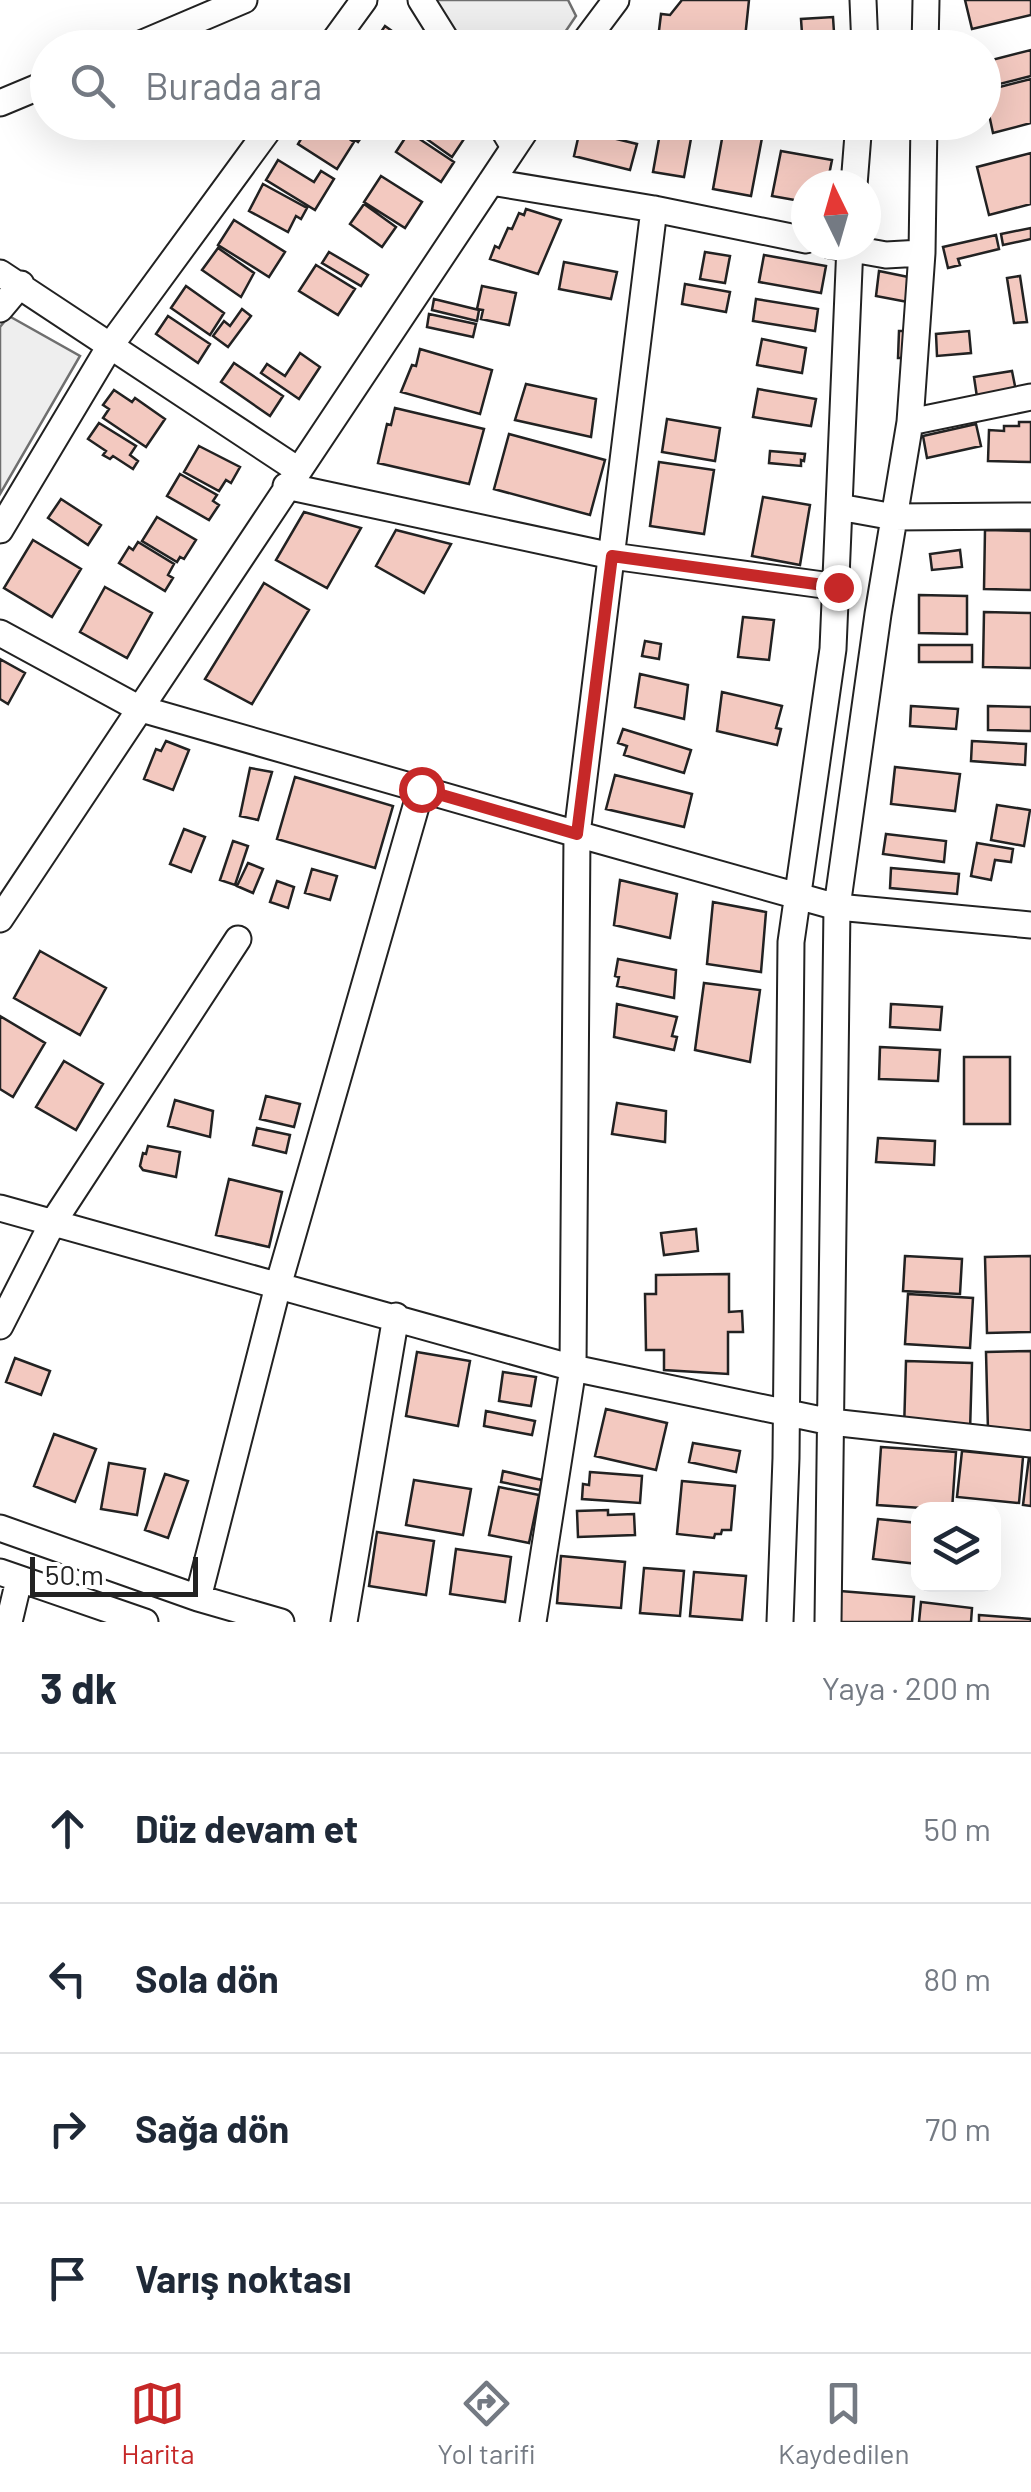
<!DOCTYPE html>
<html lang="tr">
<meta charset="utf-8">
<style>
:root{--surface:#fff;--page:#f2f2f3;--text:#1f2937;--muted:#747a83;--line:#e0e1e3;--accent:#c62828}
body{margin:0;font-family:Barlow,sans-serif;background:var(--page);color:var(--text)}
.controls{position:absolute;right:30px;bottom:30px;display:grid;overflow:hidden;border-radius:20px;box-shadow:0 10px 40px #0002}
.controls button{width:90px;height:90px;display:grid;place-items:center;padding:0;border:0;border-bottom:2px solid var(--line);background:var(--surface);color:var(--text);font:50px sans-serif}
.compass{position:absolute;left:791px;top:170px;width:90px;height:90px;border-radius:50%;background:var(--surface);box-shadow:0 10px 40px #0002;rotate:355deg}
.scale{position:absolute;left:30px;bottom:25px;width:168px;box-sizing:border-box;padding-left:10px;border:5px solid #222;border-top:0;font-size:28px;line-height:35px;white-space:nowrap;color:#222;-webkit-text-stroke:8px #fff;paint-order:stroke}
.stop{position:absolute;width:30px;height:30px;margin:-22px;border:8px solid #c62828;border-radius:50%;background:#fff}
.stop.end{background:#c62828;border-color:#fff;box-shadow:0 2px 10px #0008}
.list{margin:0;padding:0;list-style:none}
h2{display:flex;justify-content:space-between;align-items:center;height:130px;margin:0;padding:0 40px;font-size:42px}
h2 small{font-size:32px;font-weight:400;color:var(--muted)}
.list li{display:grid;grid-template-columns:65px 1fr auto;gap:30px;align-items:center;box-sizing:border-box;height:150px;padding:0 40px;border-top:2px solid var(--line)}
.list b{display:block;font-size:38px;white-space:nowrap}
.list em{font-size:32px;font-style:normal;color:var(--muted)}
.icon{flex:none;width:55px;height:55px;fill:none;stroke:currentColor;stroke-width:2;stroke-linecap:round;stroke-linejoin:round}
.map{position:relative;flex:none;width:1031px;height:1622px;overflow:hidden}
.search{position:absolute;background:var(--surface);box-shadow:0 10px 40px #0002;left:30px;right:30px;top:30px;height:110px;display:flex;align-items:center;gap:25px;box-sizing:border-box;padding:0 35px;border-radius:55px;color:var(--muted);font-size:38px}
.sheet{height:730px;background:var(--surface)}
nav{display:flex;justify-content:space-around;align-items:center;box-sizing:border-box;height:140px;border-top:2px solid var(--line);background:var(--surface);font-size:28px;color:var(--muted)}
nav a{display:grid;justify-items:center;gap:5px}
nav .on{color:var(--accent)}
.map>svg:first-child{display:block}
.green{fill:#eee;stroke:#6f6f6f;stroke-width:2.5}
.building{fill:#f3c9c0;stroke:#222;stroke-width:2.5}
.lines{fill:none;stroke-linecap:round;stroke-linejoin:round}
.minor-casing{stroke:#222;stroke-width:29}
.minor{stroke:#fff;stroke-width:25}
.route{stroke:#c62828;stroke-width:12}
</style>
<div class="map">
<svg width="1031" height="1622" viewBox="0 0 1031 1622">
<rect width="100%" height="100%" fill="#fff"/>
<path class="green" d="M 435,0 L 568,0 L 576,16 L 555,47 L 465,47 Z
M 9,316 L 80,356 L 0,494 L 0,327 Z"/>
<path class="building" d="M 682,0 L 749,0 L 744,48 L 657,47 L 661,14 L 670,15 Z
M 965,0 L 1031,0 L 1031,15 L 972,29 Z
M 833,17 L 835,48 L 803,48 L 801,19 Z
M 385,26 L 409,43 L 406,48 L 370,48 Z
M 1031,50 L 1031,76 L 984,88 L 984,62 Z
M 1031,79 L 1031,123 L 993,133 L 984,91 Z
M 311,122 L 323,122 L 354,142 L 337,169 L 298,144 Z
M 330,122 L 369,122 L 371,124 L 358,142 Z
M 420,122 L 454,122 L 464,139 L 452,157 L 414,130 Z
M 662,122 L 694,122 L 684,177 L 653,172 Z
M 725,122 L 765,122 L 751,196 L 713,189 Z
M 409,132 L 454,162 L 441,182 L 396,152 Z
M 588,132 L 637,144 L 630,170 L 574,156 L 579,134 L 587,137 Z
M 781,151 L 832,160 L 827,185 L 806,185 L 806,202 L 772,196 Z
M 1031,153 L 1031,204 L 989,215 L 977,167 Z
M 278,160 L 314,182 L 321,171 L 334,179 L 315,210 L 266,180 Z
M 381,176 L 422,202 L 405,228 L 364,202 Z
M 263,184 L 307,208 L 301,219 L 296,216 L 288,232 L 249,211 Z
M 364,204 L 396,227 L 382,247 L 350,224 Z
M 526,209 L 561,220 L 538,274 L 490,259 L 495,246 L 499,248 L 508,228 L 512,229 L 519,213 L 524,215 Z
M 234,220 L 285,252 L 269,277 L 218,245 Z
M 1031,228 L 1031,239 L 1003,245 L 1001,234 Z
M 996,235 L 999,249 L 958,259 L 960,265 L 948,268 L 943,247 Z
M 218,248 L 254,273 L 241,297 L 202,270 Z
M 329,252 L 368,275 L 361,286 L 322,263 Z
M 705,252 L 730,256 L 725,283 L 700,279 Z
M 764,255 L 826,266 L 821,293 L 759,282 Z
M 564,262 L 617,272 L 611,299 L 559,289 Z
M 316,265 L 355,289 L 338,315 L 299,291 Z
M 879,271 L 918,279 L 913,303 L 876,296 Z
M 1020,276 L 1027,322 L 1014,323 L 1007,278 Z
M 685,284 L 730,292 L 726,312 L 682,304 Z
M 186,286 L 224,313 L 210,335 L 171,308 Z
M 482,286 L 516,293 L 509,325 L 481,319 L 483,310 L 477,309 Z
M 434,299 L 479,310 L 477,321 L 432,310 Z
M 756,299 L 818,309 L 815,331 L 753,321 Z
M 242,309 L 251,316 L 228,347 L 213,336 L 224,321 L 230,326 Z
M 429,314 L 476,324 L 473,337 L 427,327 Z
M 168,316 L 210,344 L 198,363 L 156,334 Z
M 899,331 L 912,331 L 911,358 L 898,358 Z
M 969,331 L 971,353 L 937,356 L 936,334 Z
M 762,339 L 806,348 L 802,373 L 757,365 Z
M 420,349 L 492,370 L 480,414 L 401,392 L 412,365 L 416,366 Z
M 300,353 L 320,367 L 299,399 L 261,373 L 267,364 L 285,376 Z
M 234,363 L 283,396 L 270,416 L 221,382 Z
M 1012,371 L 1016,391 L 977,397 L 974,377 Z
M 526,384 L 596,399 L 591,437 L 515,420 Z
M 758,389 L 816,399 L 811,426 L 753,417 Z
M 114,390 L 132,402 L 135,398 L 165,419 L 146,447 L 103,418 L 109,409 L 103,405 Z
M 395,408 L 484,429 L 469,484 L 378,463 L 387,424 L 391,425 Z
M 667,419 L 720,428 L 715,461 L 662,452 Z
M 1019,422 L 1031,422 L 1031,462 L 988,461 L 989,430 L 1004,431 L 1004,426 L 1019,426 Z
M 99,423 L 136,446 L 130,455 L 138,461 L 133,469 L 113,456 L 110,459 L 103,455 L 106,451 L 88,439 Z
M 976,424 L 981,446 L 927,458 L 923,436 Z
M 509,434 L 605,460 L 590,515 L 494,489 Z
M 199,446 L 240,467 L 231,483 L 226,480 L 219,491 L 184,472 Z
M 770,451 L 805,454 L 804,461 L 801,460 L 801,466 L 769,463 Z
M 659,462 L 714,470 L 704,534 L 650,526 Z
M 180,474 L 217,495 L 213,501 L 219,505 L 209,520 L 167,496 Z
M 763,497 L 810,505 L 800,565 L 752,556 Z
M 61,499 L 101,525 L 88,545 L 48,518 Z
M 304,512 L 361,528 L 327,588 L 276,560 Z
M 157,517 L 196,540 L 184,559 L 180,557 L 177,562 L 142,541 Z
M 396,530 L 451,544 L 424,593 L 376,566 Z
M 985,530 L 1031,531 L 1031,590 L 984,589 Z
M 33,540 L 81,569 L 52,617 L 4,588 Z
M 138,542 L 174,564 L 168,575 L 173,578 L 165,591 L 119,563 L 129,547 L 133,550 Z
M 960,550 L 962,567 L 932,570 L 930,554 Z
M 264,583 L 309,610 L 252,704 L 205,679 Z
M 105,587 L 152,613 L 127,658 L 80,632 Z
M 919,595 L 967,596 L 967,634 L 919,633 Z
M 984,612 L 1031,613 L 1031,668 L 983,667 Z
M 743,617 L 774,620 L 769,660 L 738,657 Z
M 645,641 L 661,644 L 659,659 L 642,656 Z
M 919,645 L 972,645 L 972,662 L 919,662 Z
M 0,659 L 25,673 L 8,704 L 0,699 Z
M 640,674 L 688,685 L 684,719 L 635,707 Z
M 722,692 L 782,706 L 776,728 L 781,729 L 777,745 L 717,731 Z
M 911,706 L 958,709 L 956,729 L 910,726 Z
M 988,706 L 1031,707 L 1031,731 L 988,730 Z
M 623,729 L 691,750 L 684,773 L 624,755 L 627,746 L 618,743 Z
M 166,741 L 189,750 L 173,790 L 144,779 L 156,749 L 161,751 Z
M 972,741 L 1026,744 L 1025,765 L 971,761 Z
M 895,767 L 960,774 L 955,811 L 891,804 Z
M 250,768 L 272,772 L 258,820 L 240,816 Z
M 615,775 L 692,794 L 684,827 L 606,809 Z
M 295,777 L 393,806 L 375,868 L 277,839 Z
M 997,805 L 1030,810 L 1024,846 L 991,840 Z
M 184,829 L 205,837 L 191,872 L 170,864 Z
M 886,834 L 946,841 L 944,862 L 883,854 Z
M 233,841 L 248,846 L 235,885 L 220,880 Z
M 977,843 L 1013,849 L 1011,862 L 995,860 L 991,880 L 971,876 Z
M 248,863 L 263,869 L 253,893 L 237,886 Z
M 891,868 L 959,874 L 957,894 L 890,888 Z
M 312,869 L 337,876 L 330,900 L 305,893 Z
M 620,880 L 677,894 L 670,938 L 614,925 Z
M 277,881 L 294,887 L 288,908 L 270,902 Z
M 713,902 L 766,912 L 761,972 L 707,964 Z
M 40,951 L 106,988 L 80,1035 L 14,998 Z
M 618,959 L 676,970 L 674,998 L 617,986 L 619,977 L 615,976 Z
M 704,983 L 760,990 L 750,1062 L 695,1050 Z
M 617,1004 L 677,1017 L 672,1036 L 677,1037 L 674,1050 L 614,1037 Z
M 891,1004 L 942,1007 L 940,1030 L 890,1027 Z
M 0,1016 L 45,1043 L 13,1097 L 0,1089 Z
M 880,1047 L 940,1050 L 938,1081 L 879,1079 Z
M 964,1057 L 1010,1057 L 1010,1124 L 964,1124 Z
M 64,1061 L 103,1084 L 76,1130 L 36,1107 Z
M 266,1096 L 300,1104 L 294,1127 L 260,1119 Z
M 175,1100 L 213,1111 L 210,1137 L 168,1126 Z
M 617,1103 L 666,1111 L 665,1142 L 612,1134 Z
M 257,1128 L 290,1135 L 286,1153 L 253,1145 Z
M 878,1138 L 935,1141 L 934,1165 L 876,1162 Z
M 148,1146 L 180,1152 L 176,1177 L 143,1170 L 140,1166 L 143,1153 L 146,1154 Z
M 229,1179 L 282,1192 L 269,1247 L 216,1235 Z
M 696,1229 L 698,1251 L 664,1255 L 661,1233 Z
M 905,1256 L 962,1259 L 960,1294 L 903,1291 Z
M 1031,1256 L 1031,1332 L 987,1333 L 985,1257 Z
M 729,1274 L 729,1312 L 742,1311 L 743,1332 L 728,1332 L 728,1374 L 664,1370 L 664,1350 L 646,1350 L 645,1294 L 656,1294 L 656,1275 Z
M 908,1294 L 973,1298 L 970,1348 L 905,1344 Z
M 1031,1351 L 1031,1430 L 988,1431 L 986,1352 Z
M 417,1352 L 470,1361 L 458,1426 L 406,1416 Z
M 15,1358 L 50,1371 L 41,1395 L 6,1382 Z
M 906,1361 L 972,1363 L 970,1431 L 904,1430 Z
M 503,1372 L 536,1377 L 531,1406 L 499,1401 Z
M 606,1409 L 667,1423 L 656,1470 L 595,1456 Z
M 486,1411 L 535,1421 L 532,1435 L 484,1426 Z
M 54,1434 L 96,1449 L 75,1502 L 34,1486 Z
M 693,1443 L 740,1451 L 736,1472 L 689,1462 Z
M 881,1447 L 956,1452 L 952,1510 L 877,1505 Z
M 962,1451 L 1023,1457 L 1019,1503 L 957,1497 Z
M 1029,1457 L 1031,1457 L 1031,1506 L 1023,1505 Z
M 109,1463 L 145,1469 L 137,1515 L 101,1509 Z
M 503,1471 L 542,1480 L 540,1490 L 501,1482 Z
M 590,1472 L 642,1476 L 640,1503 L 582,1499 L 583,1484 L 589,1485 Z
M 165,1474 L 188,1481 L 168,1538 L 145,1530 Z
M 414,1480 L 471,1489 L 463,1535 L 406,1525 Z
M 682,1481 L 735,1486 L 731,1530 L 722,1530 L 721,1534 L 715,1534 L 714,1538 L 677,1534 Z
M 499,1487 L 539,1495 L 529,1543 L 489,1535 Z
M 608,1510 L 608,1515 L 634,1514 L 635,1535 L 578,1537 L 577,1511 Z
M 878,1519 L 918,1523 L 918,1564 L 873,1559 Z
M 377,1532 L 434,1541 L 426,1595 L 369,1586 Z
M 456,1549 L 511,1557 L 505,1602 L 450,1594 Z
M 561,1556 L 625,1562 L 621,1608 L 557,1603 Z
M 644,1568 L 684,1571 L 680,1616 L 640,1613 Z
M 694,1572 L 746,1576 L 742,1620 L 690,1616 Z
M 840,1591 L 914,1597 L 912,1622 L 837,1622 Z
M 921,1602 L 972,1608 L 971,1622 L 919,1622 Z
M 979,1615 L 1031,1619 L 1031,1622 L 979,1622 Z"/>
<g class="lines">
<g class="minor-casing">
<path id="minor" d="M 421,0 L 451,48
M 863,0 L 865,48
M 131,48 L 244,0
M 329,48 L 364,0
M 580,48 L 616,0
M 925,48 L 926,0
M 0,103 L 48,83
M 499,122 L 514,147
M 491,182 L 654,209 L 806,240
M 854,185 L 859,122
M 830,245 L 886,255 L 922,253
M 0,273 L 298,470
M 0,309 L 21,284
M 910,422 L 1031,397
M 286,486 L 612,556 L 838,587
M 839,507 L 894,517 L 1031,516
M 0,530 L 110,346 L 274,122
M 0,633 L 138,708 L 577,834 L 837,907 L 1031,925
M 0,919 L 531,122
M 0,1208 L 573,1368 L 831,1422 L 1031,1444
M 0,1326 L 52,1224 L 238,939
M 0,1528 L 198,1598 L 281,1622
M 0,1572 L 145,1622
M 198,1598 L 278,1286 L 421,789
M 9,1622 L 19,1580
M 344,1622 L 396,1316
M 533,1622 L 573,1368 L 577,834 L 654,209
M 780,1622 L 786,1458 L 791,942 L 833,649 L 850,245
M 828,1622 L 837,907 L 878,614 L 910,422 L 922,253 L 924,122"/>
</g>
<use href="#minor" class="minor"/>
</g>
<g class="lines">
<path class="route" d="M 421,789 L 577,834 L 612,556 L 838,587"/>
</g>
</svg>
<div class="controls">
<button><svg class="icon" aria-label="layers" viewBox="0 0 24 24"><path d="M12 4l9 5-9 5-9-5zM3 14l9 5 9-5"/></svg></button>
</div>
<svg class="compass" viewBox="-18 -18 36 36"><path d="M0-13l5 13h-10z" fill="#e53935"/><path d="M0 13l5-13h-10z" fill="#747a83"/></svg>
<div class="scale">50 m</div>
<div class="stop" style="left:421px;top:789px"></div>
<div class="stop end" style="left:838px;top:587px"></div>
<div class="search"><svg class="icon" aria-label="search" viewBox="0 0 24 24"><circle cx="10" cy="10" r="6"/><path d="M15 15l6 6"/></svg>Burada ara</div>
</div>
<section class="sheet">
<h2>3 dk<small>Yaya · 200 m</small></h2>
<ul class="list">
<li><svg class="icon" aria-label="ahead" viewBox="0 0 24 24"><path d="M12 20V5M6 11l6-6 6 6"/></svg><div><b>Düz devam et</b></div><em>50 m</em></li>
<li><svg class="icon" aria-label="left" viewBox="0 0 24 24"><path d="M17 20v-9H6M10 6l-5 5 5 5"/></svg><div><b>Sola dön</b></div><em>80 m</em></li>
<li><svg class="icon" aria-label="right" viewBox="0 0 24 24"><path d="M7 20v-9h11M14 6l5 5-5 5"/></svg><div><b>Sağa dön</b></div><em>70 m</em></li>
<li><svg class="icon" aria-label="arrive" viewBox="0 0 24 24"><path d="M6 21V4h12l-3 4 3 4H6"/></svg><div><b>Varış noktası</b></div></li>
</ul>
</section>
<nav>
<a class="on"><svg class="icon" aria-label="map" viewBox="0 0 24 24"><path d="M3 6l6-2 6 2 6-2v14l-6 2-6-2-6 2zM9 4v14M15 6v14"/></svg>Harita</a>
<a><svg class="icon" aria-label="directions" viewBox="0 0 24 24"><path d="M12 3l9 9-9 9-9-9zM9 14v-3h6M13 9l2 2-2 2"/></svg>Yol tarifi</a>
<a><svg class="icon" aria-label="saved" viewBox="0 0 24 24"><path d="M7 4h10v16l-5-4-5 4z"/></svg>Kaydedilen</a>
</nav>
